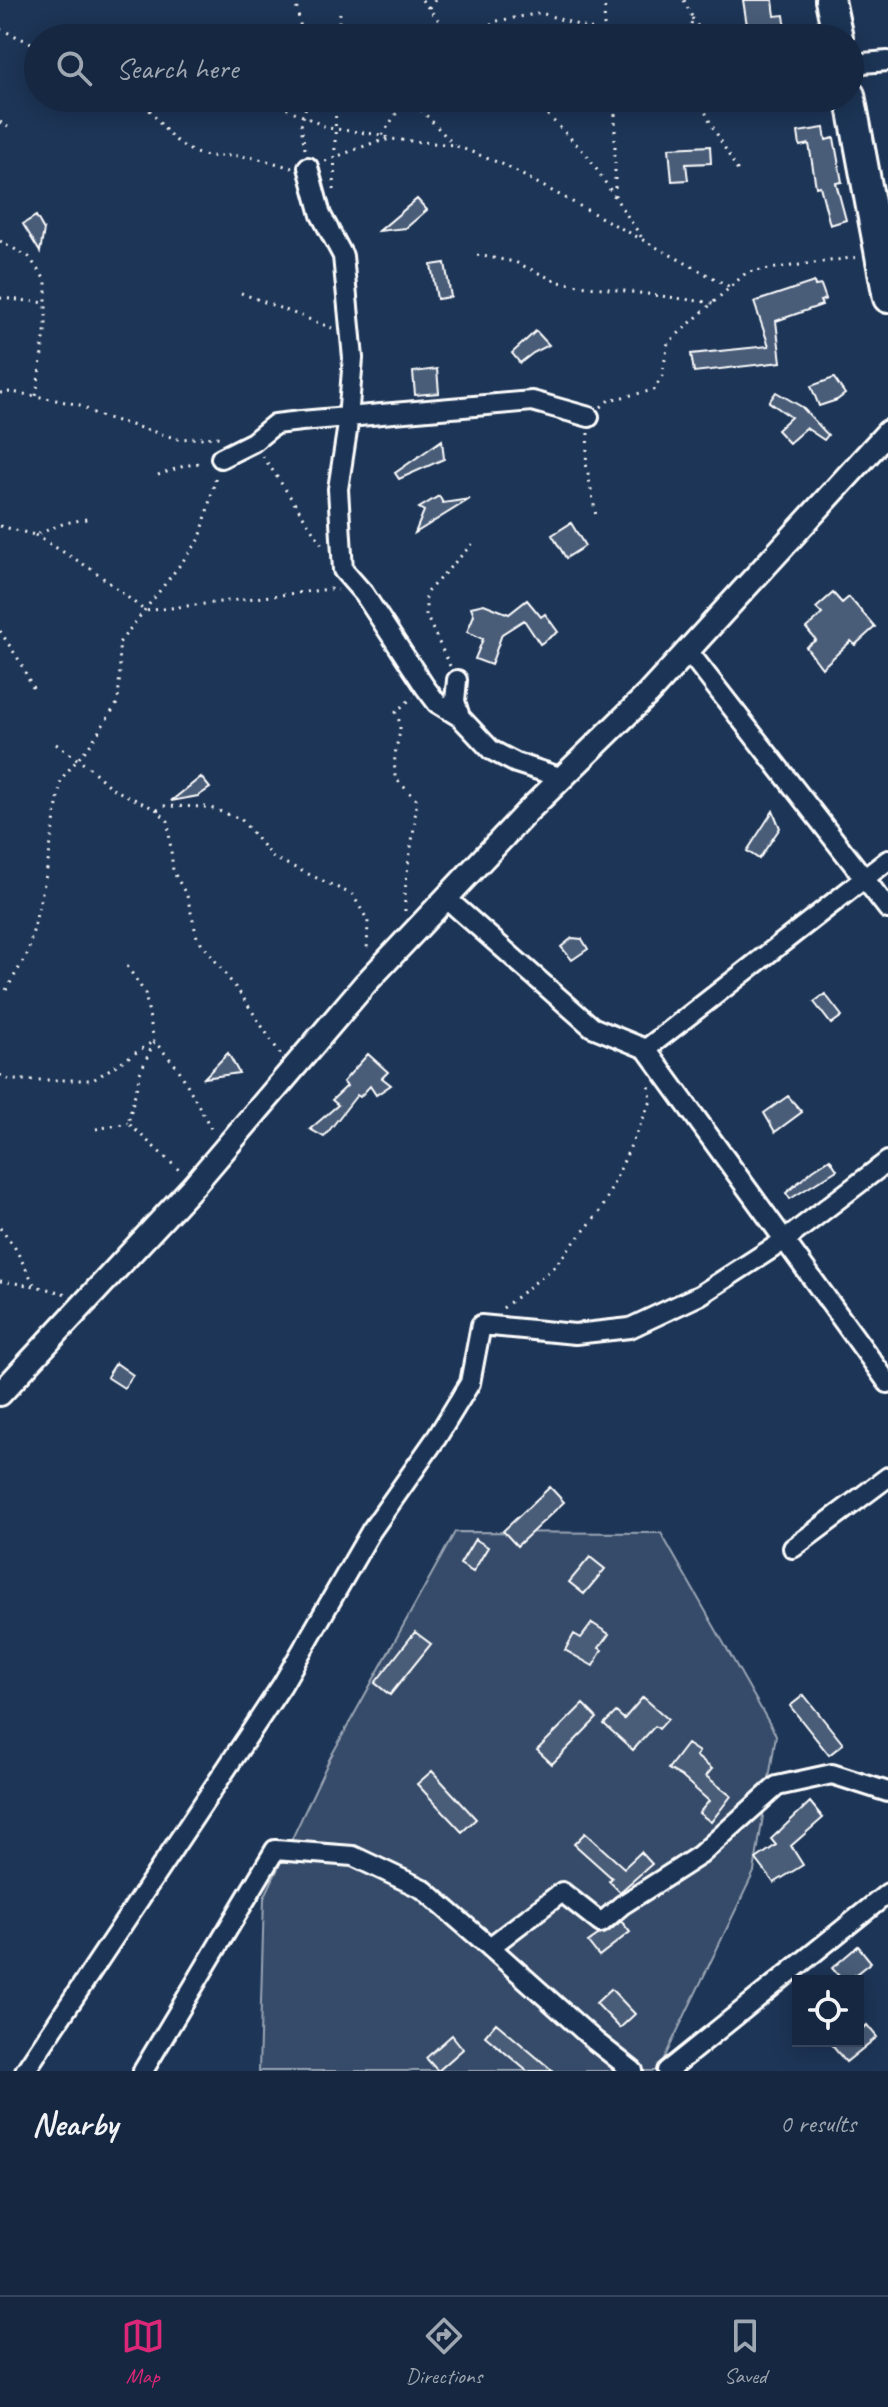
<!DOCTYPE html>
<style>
:root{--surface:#162841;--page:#1f3048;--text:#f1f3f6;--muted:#9ea6b1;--line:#35445a;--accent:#db2777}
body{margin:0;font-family:Caveat,sans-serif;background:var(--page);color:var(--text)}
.controls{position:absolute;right:24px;bottom:24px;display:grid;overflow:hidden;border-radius:0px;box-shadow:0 4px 20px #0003}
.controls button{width:72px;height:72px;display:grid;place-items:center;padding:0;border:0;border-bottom:2px solid var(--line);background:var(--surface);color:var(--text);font:40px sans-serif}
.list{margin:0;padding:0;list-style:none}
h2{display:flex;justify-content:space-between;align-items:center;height:104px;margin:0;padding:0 32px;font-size:34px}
h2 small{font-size:26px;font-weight:400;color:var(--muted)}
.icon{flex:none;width:44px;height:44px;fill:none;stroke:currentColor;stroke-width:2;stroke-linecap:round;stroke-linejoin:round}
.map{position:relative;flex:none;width:888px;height:2071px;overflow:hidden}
.search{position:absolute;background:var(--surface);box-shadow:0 4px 20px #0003;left:24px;right:24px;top:24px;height:88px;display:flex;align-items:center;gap:20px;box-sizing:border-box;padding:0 28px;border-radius:44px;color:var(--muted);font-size:30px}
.sheet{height:224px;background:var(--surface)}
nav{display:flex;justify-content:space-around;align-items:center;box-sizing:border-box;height:112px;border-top:2px solid var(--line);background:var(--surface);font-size:22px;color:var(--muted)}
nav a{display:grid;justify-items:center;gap:4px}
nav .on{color:var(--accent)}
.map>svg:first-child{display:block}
.green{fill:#364b69;stroke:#9aa5b4;stroke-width:2}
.building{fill:#4a5d79;stroke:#fff;stroke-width:2}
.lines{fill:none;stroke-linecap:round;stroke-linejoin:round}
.minor-casing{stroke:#fff;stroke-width:24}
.tertiary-casing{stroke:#fff;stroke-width:28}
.primary-casing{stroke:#fff;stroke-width:34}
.path{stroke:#fff;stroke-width:3;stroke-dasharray:2 6;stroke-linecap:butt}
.minor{stroke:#1d3557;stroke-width:18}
.tertiary{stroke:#1d3557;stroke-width:22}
.primary{stroke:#1d3557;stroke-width:28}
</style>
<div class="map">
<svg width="888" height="2071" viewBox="0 0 888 2071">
<rect width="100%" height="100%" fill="#1d3557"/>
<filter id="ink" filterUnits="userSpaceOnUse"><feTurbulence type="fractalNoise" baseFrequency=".0125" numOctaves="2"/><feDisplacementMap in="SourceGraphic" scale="16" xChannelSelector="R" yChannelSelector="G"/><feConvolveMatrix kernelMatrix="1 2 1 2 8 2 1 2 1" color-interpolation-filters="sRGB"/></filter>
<g filter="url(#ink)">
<path class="green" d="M 455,1532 L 661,1533 L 776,1735 L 754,1872 L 658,2071 L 259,2071 L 264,1898 L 330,1758 Z"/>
<path class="building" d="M 743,0 L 773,0 L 775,16 L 784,15 L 786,31 L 775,32 L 776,38 L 749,38 Z
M 424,23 L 426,38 L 383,38 L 382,31 Z
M 824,128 L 826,140 L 834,138 L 842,182 L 836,183 L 846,220 L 830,225 L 820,186 L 816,187 L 809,144 L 800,146 L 798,132 Z
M 710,146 L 711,163 L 686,164 L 688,180 L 672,181 L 669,148 Z
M 417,199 L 427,210 L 406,228 L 379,231 Z
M 36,216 L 44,230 L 40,252 L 23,224 Z
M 445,263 L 451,297 L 437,299 L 431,265 Z
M 814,282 L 815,286 L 821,285 L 826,299 L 820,301 L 822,305 L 776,321 L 781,362 L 694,372 L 691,354 L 769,346 L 754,302 Z
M 536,331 L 549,345 L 533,353 L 520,363 L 512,353 Z
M 437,369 L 439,393 L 415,395 L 413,372 Z
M 834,378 L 845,394 L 837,400 L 819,406 L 811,386 Z
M 776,392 L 802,407 L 828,435 L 824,440 L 806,428 L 789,443 L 777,430 L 791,417 L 769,402 Z
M 442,440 L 444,459 L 399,479 L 395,473 Z
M 439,496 L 443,503 L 470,499 L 415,533 L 424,511 L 419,508 Z
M 571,523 L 585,546 L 566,558 L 552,535 Z
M 833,593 L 842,603 L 849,597 L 875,627 L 855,645 L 851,641 L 822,668 L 806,647 L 816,640 L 806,628 L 822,614 L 816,608 Z
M 527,600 L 541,617 L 545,614 L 558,632 L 540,644 L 524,620 L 502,634 L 491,665 L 475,659 L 483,639 L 467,632 L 474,615 L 471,607 L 484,604 L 509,614 Z
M 201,777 L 210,788 L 198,796 L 171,801 Z
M 773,811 L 780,828 L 759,859 L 747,851 Z
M 572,938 L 582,939 L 588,949 L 572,960 L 561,947 Z
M 825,994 L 842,1016 L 831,1024 L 814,1002 Z
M 228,1053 L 239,1073 L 204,1078 Z
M 368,1054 L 388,1072 L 382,1078 L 391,1085 L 376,1095 L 370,1086 L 360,1097 L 357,1095 L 324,1137 L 310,1129 L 338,1105 L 332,1100 L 347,1086 L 343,1082 Z
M 788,1096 L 802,1112 L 775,1132 L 764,1113 Z
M 830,1159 L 837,1170 L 790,1199 L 786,1193 L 813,1170 Z
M 116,1363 L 133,1375 L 124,1388 L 107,1377 Z
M 550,1487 L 564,1502 L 517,1546 L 503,1531 Z
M 475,1539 L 488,1547 L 473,1572 L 460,1564 Z
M 590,1557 L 605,1569 L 584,1594 L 569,1582 Z
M 592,1623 L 609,1634 L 599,1648 L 602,1650 L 593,1666 L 565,1650 L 574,1634 L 581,1638 Z
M 415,1632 L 431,1644 L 390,1695 L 375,1683 Z
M 804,1695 L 843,1744 L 829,1755 L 790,1706 Z
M 643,1697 L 668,1719 L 659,1729 L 655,1726 L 633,1750 L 604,1724 L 616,1712 L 624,1719 Z
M 583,1704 L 597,1718 L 552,1764 L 537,1750 Z
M 687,1744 L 699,1752 L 696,1756 L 712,1769 L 706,1776 L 731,1796 L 711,1822 L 699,1813 L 709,1801 L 681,1776 L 668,1769 Z
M 432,1771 L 476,1819 L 462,1832 L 417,1784 Z
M 810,1802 L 823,1818 L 791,1846 L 803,1865 L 774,1883 L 756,1859 L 776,1845 L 771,1839 Z
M 585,1833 L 624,1868 L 641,1852 L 652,1864 L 620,1892 L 609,1881 L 612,1878 L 574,1844 Z
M 621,1921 L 630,1932 L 599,1956 L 588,1942 L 598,1935 L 608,1932 Z
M 858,1946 L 871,1962 L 847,1981 L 843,1981 L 832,1968 Z
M 611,1989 L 635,2014 L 620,2028 L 596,2003 Z
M 496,2023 L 553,2071 L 527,2071 L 485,2036 Z
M 867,2025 L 877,2037 L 846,2062 L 828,2041 L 858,2041 L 858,2032 Z
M 452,2035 L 463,2049 L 438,2071 L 426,2058 Z"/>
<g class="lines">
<g class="minor-casing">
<path id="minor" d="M 850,64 L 888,61
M 308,167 L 321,215 L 343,256 L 353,358 L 347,431 L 338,489 L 343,570 L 364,594 L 425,687 L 437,703 L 460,717
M 221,458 L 253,442 L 275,424 L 301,421 L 532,401 L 589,417
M 688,651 L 888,909
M 457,680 L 455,701 L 460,717 L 491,750 L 516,763 L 563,778
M 447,899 L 592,1027 L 646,1049 L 888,1383
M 646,1049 L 888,860
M 793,1548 L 888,1477
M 490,1947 L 595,2041 L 633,2071
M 25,2071 L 282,1685 L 371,1531 L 437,1437 L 470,1383 L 481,1325 L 575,1334 L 630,1328 L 700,1295 L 785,1240 L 888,1161
M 143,2071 L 275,1850 L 353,1856 L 423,1889 L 490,1947 L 562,1892 L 601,1923 L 622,1905 L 700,1855 L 777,1786 L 832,1774 L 888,1792
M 667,2071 L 888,1893"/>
</g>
<g class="tertiary-casing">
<path id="tertiary" d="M 0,1394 L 194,1185 L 365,984 L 525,814 L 648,694 L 888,432"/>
</g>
<g class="primary-casing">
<path id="primary" d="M 830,0 L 838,38
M 850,95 L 888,298"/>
</g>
<path class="path" d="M 295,0 L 303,38
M 422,0 L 448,32 L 458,38
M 605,0 L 604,25 L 609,38
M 684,0 L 692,17 L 690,38
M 429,8 L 435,0
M 692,18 L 706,38
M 0,29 L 38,46
M 335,38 L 338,31 L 340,13
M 470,38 L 497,21 L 541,13 L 609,35
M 139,98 C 154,113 164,133 182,145 C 208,164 220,152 248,157 C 263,159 278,164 292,168
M 265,98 L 328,128 L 381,135 L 391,139
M 410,98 L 454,145
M 531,98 L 587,155 L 642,238
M 699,98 L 710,122 L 739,173
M 0,122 L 8,127
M 378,142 L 406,98
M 305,149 L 301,126 L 308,98
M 325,161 L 370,144 L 391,139 L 454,145 L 502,164 L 730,287
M 334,190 L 336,98
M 615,196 L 615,98
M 0,241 L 29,257 L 46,281 L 46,325 L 36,396
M 477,255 L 515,262 L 558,282 L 713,303
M 241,293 L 332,328
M 0,298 L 46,303
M 0,393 L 11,392 L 36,396 L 80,405 L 97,415 L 178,439 L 221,437
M 601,407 L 609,400 L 654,390 L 662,376 L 668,343 L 747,272 L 859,257
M 588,433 L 586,463 L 596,516
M 263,456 L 323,546
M 158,475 L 184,466 L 204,462
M 0,526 L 35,535 L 65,523 L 92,518
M 35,535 L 93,570 L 145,611 L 330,589 L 338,590
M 0,631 L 19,660 L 35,692
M 450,666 L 426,615 L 426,593 L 475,541
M 56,744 L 91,769 L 111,788 L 157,810 L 168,821 L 173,871 L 187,896 L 197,937 L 242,996 L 281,1055
M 157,810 L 164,806 L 208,807 L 241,819 L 272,857 L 353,895 L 368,921 L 367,952
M 405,911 C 403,872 416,837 416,799 L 395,778 C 395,771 394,764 395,757 C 396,738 405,732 396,712 L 413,697
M 127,966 L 145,993 L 154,1041 L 178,1068 L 213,1132
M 6,990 L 28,953 L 46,875 L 61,779 L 90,745 L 118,702 L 120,670 L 119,643 L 200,539 L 216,476
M 154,1042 L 140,1073 L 128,1123 L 180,1171
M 0,1075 L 9,1080 L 93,1080 L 154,1041
M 96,1129 L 128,1123
M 0,1228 L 14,1246 L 35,1286
M 0,1281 L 35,1286 L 67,1294
M 503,1308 L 553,1268 L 602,1209 L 651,1101 L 649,1084"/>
<use href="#minor" class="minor"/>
<use href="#tertiary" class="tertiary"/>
<use href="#primary" class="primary"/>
</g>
</g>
</svg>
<div class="controls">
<button><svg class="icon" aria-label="locate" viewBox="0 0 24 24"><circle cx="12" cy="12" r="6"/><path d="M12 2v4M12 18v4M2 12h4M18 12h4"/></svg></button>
</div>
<div class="search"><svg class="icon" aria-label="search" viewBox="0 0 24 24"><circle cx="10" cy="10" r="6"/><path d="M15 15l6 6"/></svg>Search here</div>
</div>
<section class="sheet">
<h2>Nearby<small>0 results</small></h2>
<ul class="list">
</ul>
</section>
<nav>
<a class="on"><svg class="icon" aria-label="map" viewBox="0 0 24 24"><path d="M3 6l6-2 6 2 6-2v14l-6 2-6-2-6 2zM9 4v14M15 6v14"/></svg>Map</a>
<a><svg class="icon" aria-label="directions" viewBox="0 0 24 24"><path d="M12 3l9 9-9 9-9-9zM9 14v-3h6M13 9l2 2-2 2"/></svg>Directions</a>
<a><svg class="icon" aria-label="saved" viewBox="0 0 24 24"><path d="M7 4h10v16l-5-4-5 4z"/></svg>Saved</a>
</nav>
